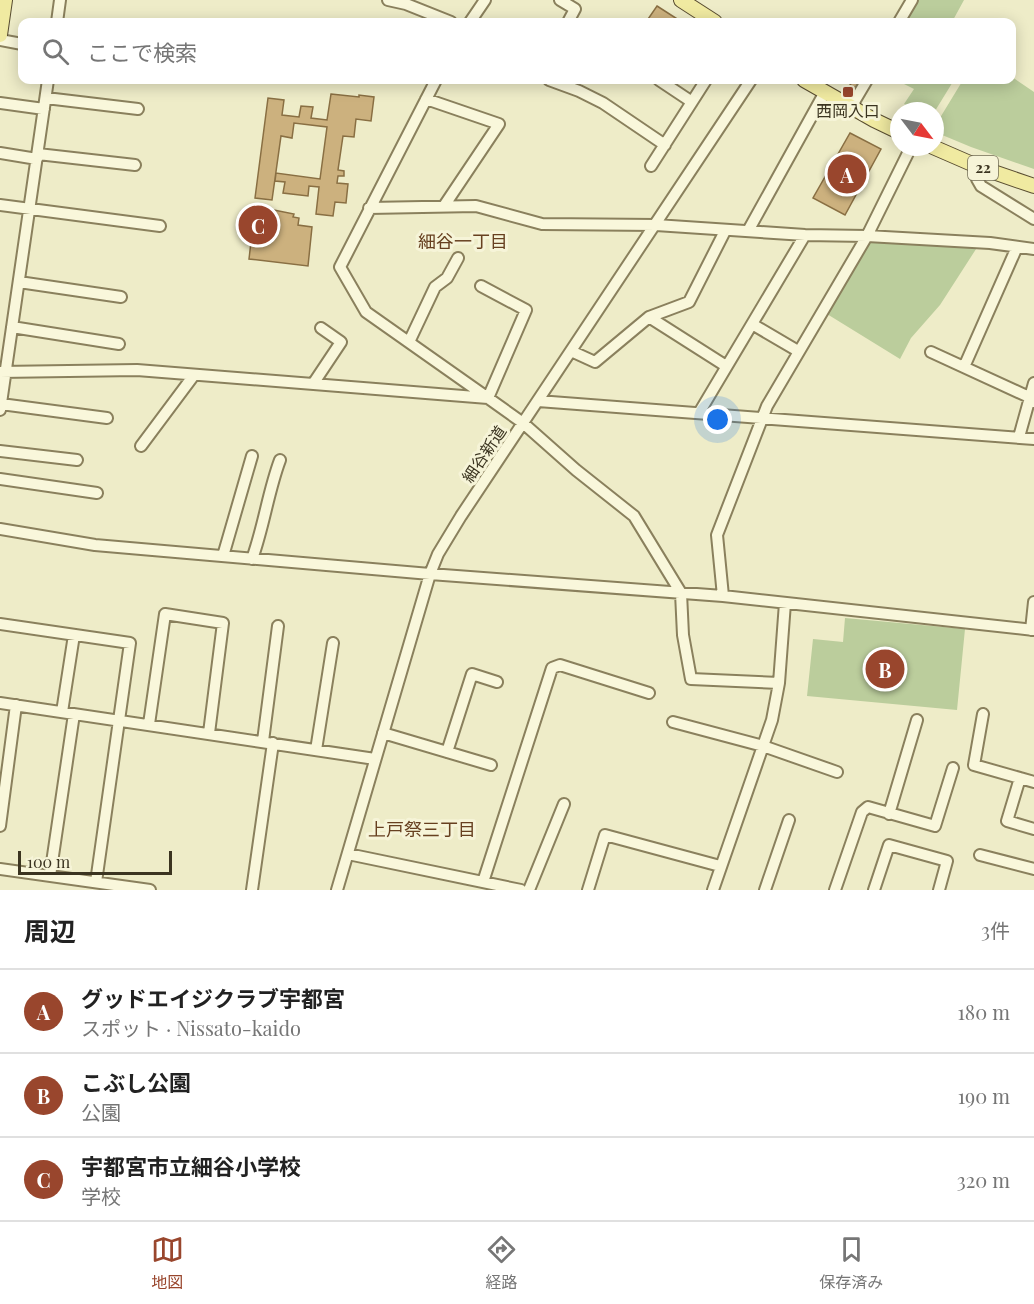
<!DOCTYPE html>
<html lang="ja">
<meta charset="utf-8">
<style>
:root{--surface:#fff;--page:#f2f2f2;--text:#222;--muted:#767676;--line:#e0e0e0;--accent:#99462d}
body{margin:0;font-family:"Playfair Display","Noto Sans JP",serif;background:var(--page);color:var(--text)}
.compass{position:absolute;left:890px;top:102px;width:54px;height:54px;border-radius:50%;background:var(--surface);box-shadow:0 3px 15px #0003;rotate:122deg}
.scale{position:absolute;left:18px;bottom:15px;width:154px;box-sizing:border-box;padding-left:6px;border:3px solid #3b3420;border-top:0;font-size:16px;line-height:21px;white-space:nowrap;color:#3b3420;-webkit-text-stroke:4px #f6f4d8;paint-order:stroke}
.you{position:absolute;left:718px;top:420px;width:21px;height:21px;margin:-15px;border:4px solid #fff;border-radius:50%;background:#1a73e8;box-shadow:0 0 0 9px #1a73e833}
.badge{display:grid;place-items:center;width:39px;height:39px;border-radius:50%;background:var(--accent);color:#fff;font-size:20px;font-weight:700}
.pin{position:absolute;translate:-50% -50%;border:3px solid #fff;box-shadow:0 2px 6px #0006}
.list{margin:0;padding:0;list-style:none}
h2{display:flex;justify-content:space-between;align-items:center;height:78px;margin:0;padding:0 24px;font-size:26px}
h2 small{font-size:20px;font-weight:400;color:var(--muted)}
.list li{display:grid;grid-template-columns:39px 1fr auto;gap:18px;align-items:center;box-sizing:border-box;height:84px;padding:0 24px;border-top:2px solid var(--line)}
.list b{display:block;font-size:22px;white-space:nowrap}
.list p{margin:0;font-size:20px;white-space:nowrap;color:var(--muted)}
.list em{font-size:20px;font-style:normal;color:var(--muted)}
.icon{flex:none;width:33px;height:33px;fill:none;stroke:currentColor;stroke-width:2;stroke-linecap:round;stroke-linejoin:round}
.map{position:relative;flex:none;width:1034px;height:890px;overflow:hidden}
.search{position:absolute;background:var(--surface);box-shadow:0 3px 15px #0003;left:18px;right:18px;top:18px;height:66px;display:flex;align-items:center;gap:15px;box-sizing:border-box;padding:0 21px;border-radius:12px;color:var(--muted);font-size:22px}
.sheet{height:330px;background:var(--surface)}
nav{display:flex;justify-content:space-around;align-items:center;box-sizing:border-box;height:84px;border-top:2px solid var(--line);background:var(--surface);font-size:16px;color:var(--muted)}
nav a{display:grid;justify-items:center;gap:3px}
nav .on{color:var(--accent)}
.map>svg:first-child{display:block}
.green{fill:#bbcd9c}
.building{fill:#ccb17e;stroke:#896f43;stroke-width:1.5}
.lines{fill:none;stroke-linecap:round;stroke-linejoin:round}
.minor-casing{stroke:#8a805d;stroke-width:14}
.major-casing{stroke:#594d31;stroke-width:16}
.minor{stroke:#f9f7db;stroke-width:10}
.major{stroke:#f0eaa1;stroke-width:14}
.poi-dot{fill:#99462d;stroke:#f6f4d8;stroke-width:2}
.labels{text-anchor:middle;stroke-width:6;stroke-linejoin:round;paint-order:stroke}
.shield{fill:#f6f4d8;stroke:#736e57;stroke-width:1.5}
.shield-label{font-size:15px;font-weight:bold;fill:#3b3420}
.poi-label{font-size:16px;fill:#3b3420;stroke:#f6f4d8}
.street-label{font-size:16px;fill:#3b3420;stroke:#f6f4d8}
.neighbourhood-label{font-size:18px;fill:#674020;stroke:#f6f4d8}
</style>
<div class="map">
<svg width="1034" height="890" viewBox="0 0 1034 890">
<rect width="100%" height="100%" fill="#eeecc8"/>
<path class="green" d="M 916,0 L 964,0 L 952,22 L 903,22 Z
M 1012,77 L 1034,92 L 1034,169 L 971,147 L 935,132 L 935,126 L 963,80 L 1012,80 Z
M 896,80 L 954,80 L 935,111 L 918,111 L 904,104 L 914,89 Z
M 871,242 L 978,246 L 940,305 L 911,338 L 900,359 L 827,314 Z
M 845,618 L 965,629 L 957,710 L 807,696 L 813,639 L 843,642 Z"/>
<path class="building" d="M 657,6 L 682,22 L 646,22 Z
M 853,80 L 863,80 L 858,89 L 850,85 Z
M 331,94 L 359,97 L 359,95 L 374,97 L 371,121 L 356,119 L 354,137 L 343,136 L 338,170 L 344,171 L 344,176 L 338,176 L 337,183 L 348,184 L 346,203 L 335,202 L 333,216 L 316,214 L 319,187 L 309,186 L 308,196 L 283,193 L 285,182 L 275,181 L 276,173 L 320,179 L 327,127 L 294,123 L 292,138 L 281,136 L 272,200 L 255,198 L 268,98 L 284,100 L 282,115 L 299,117 L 301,106 L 313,107 L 311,118 L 327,120 Z
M 850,133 L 881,149 L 845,215 L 813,198 Z
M 264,208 L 294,214 L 293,217 L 299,218 L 298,225 L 312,227 L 308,266 L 249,259 L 253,225 L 249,224 L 250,220 L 247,220 L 248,210 L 263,212 Z"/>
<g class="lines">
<g class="minor-casing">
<path id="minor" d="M 388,0 L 406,4 L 451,22
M 560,0 L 575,9 L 568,22
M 57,22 L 60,0
M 470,22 L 485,0
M 899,22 L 912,0
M 0,40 L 22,44
M 436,80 L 340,267 L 366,312 L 488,398 L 526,310 L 481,286
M 549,80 L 579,91 L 603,103 L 665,145
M 659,80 L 692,102
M 46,98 L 138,109
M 426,99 L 499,124 L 444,206
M 0,103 L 44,109
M 851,107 L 867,80
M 0,153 L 37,159
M 38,154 L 135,165
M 651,166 L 706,80
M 979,167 L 977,179 L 981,186 L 1034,219
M 0,205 L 160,226
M 369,208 L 476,206 L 542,224 L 656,225 L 805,235 L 867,236 L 990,243 L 1034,249
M 748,231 L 825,92
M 19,282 L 121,297
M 649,317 L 689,302 L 725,231
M 752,324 L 798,351
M 12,327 L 119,344
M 409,342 L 435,287 L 447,278 L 458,258
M 571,351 L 595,362 L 649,317 L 726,366
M 931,352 L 1029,397 L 1034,402
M 964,367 L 1017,247
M 0,372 L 137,370 L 488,398 L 523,423 L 576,470 L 634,516 L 681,593 L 683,635 L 691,679 L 779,683
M 313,384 L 341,342 L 321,328
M 538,401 L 1034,439
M 1,404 L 107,418
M 0,410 L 48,80
M 699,413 L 805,235
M 1019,437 L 1034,383
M 141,446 L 194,375
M 0,451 L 77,460
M 0,479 L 97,493
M 0,529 L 95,545 L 430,574 L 723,596 L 1034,630
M 223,556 L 252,456
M 252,559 C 264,526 268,492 280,460
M 723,596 L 717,535 L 767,406 L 867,236 L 911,147
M 0,624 L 130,643 L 96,882
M 1031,630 L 1034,602
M 0,703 L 375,759
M 62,712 L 74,635
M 983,714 L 974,765 L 1034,782
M 673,722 L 763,746 L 837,772
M 149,724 L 165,614 L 223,623 L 209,733
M 383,733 L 491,765
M 263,741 L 278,626
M 316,750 L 333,643
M 447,752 L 472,674 L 497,682
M 1020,778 L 1007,821 L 1034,829
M 889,814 L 917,720
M 0,826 L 16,705
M 348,854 L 521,890
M 980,855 L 1034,869
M 0,869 L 150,890
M 50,876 L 74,714
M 483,882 L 552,668 L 560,665 L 649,693
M 252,890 L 273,743
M 337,890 L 430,574 L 438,554 L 461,516 L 751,80
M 529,890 L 564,804
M 588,890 L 605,835 L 720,866
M 713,890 L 772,720 L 779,683 L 785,603
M 765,890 L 789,820
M 835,890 L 862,812 L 868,807 L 935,826 L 953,768
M 874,890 L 889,845 L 947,861 L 939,890"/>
</g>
<g class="major-casing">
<path id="major" d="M 681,0 L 715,22
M 0,35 L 5,0
M 804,80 L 874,120 L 899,132
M 933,147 L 979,167 L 1034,186"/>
</g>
<use href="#minor" class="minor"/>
<use href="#major" class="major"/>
</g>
<rect class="poi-dot" x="842" y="86" width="12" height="12" rx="3"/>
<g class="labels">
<rect class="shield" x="968" y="156" width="30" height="24" rx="4.5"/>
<g class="shield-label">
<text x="983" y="173">22</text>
</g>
<g class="poi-label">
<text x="848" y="117">西岡入口</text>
</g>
<g class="street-label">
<text transform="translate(484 454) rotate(-56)" y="6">細谷新道</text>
</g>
<g class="neighbourhood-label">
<text x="463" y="248">細谷一丁目</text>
<text x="422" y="836">上戸祭三丁目</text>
</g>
</g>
</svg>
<svg class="compass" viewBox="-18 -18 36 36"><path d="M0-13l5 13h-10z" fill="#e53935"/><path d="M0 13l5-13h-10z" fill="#767676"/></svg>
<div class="scale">100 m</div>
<div class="you"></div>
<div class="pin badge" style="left:847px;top:174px">A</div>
<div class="pin badge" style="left:885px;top:669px">B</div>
<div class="pin badge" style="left:258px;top:225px">C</div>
<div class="search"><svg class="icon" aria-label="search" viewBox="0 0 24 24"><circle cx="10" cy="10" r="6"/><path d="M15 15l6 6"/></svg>ここで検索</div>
</div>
<section class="sheet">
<h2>周辺<small>3件</small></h2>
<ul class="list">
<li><span class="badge">A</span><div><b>グッドエイジクラブ宇都宮</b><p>スポット · Nissato-kaido</p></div><em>180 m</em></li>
<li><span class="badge">B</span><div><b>こぶし公園</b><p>公園</p></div><em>190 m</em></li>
<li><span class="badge">C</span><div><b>宇都宮市立細谷小学校</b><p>学校</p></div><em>320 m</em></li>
</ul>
</section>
<nav>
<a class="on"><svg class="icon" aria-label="map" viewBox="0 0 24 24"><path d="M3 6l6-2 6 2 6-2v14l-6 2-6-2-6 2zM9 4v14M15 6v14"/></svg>地図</a>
<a><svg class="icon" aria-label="directions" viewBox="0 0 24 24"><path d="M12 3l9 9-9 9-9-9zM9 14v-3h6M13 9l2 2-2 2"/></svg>経路</a>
<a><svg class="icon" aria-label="saved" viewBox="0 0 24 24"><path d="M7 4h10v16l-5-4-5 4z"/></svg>保存済み</a>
</nav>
